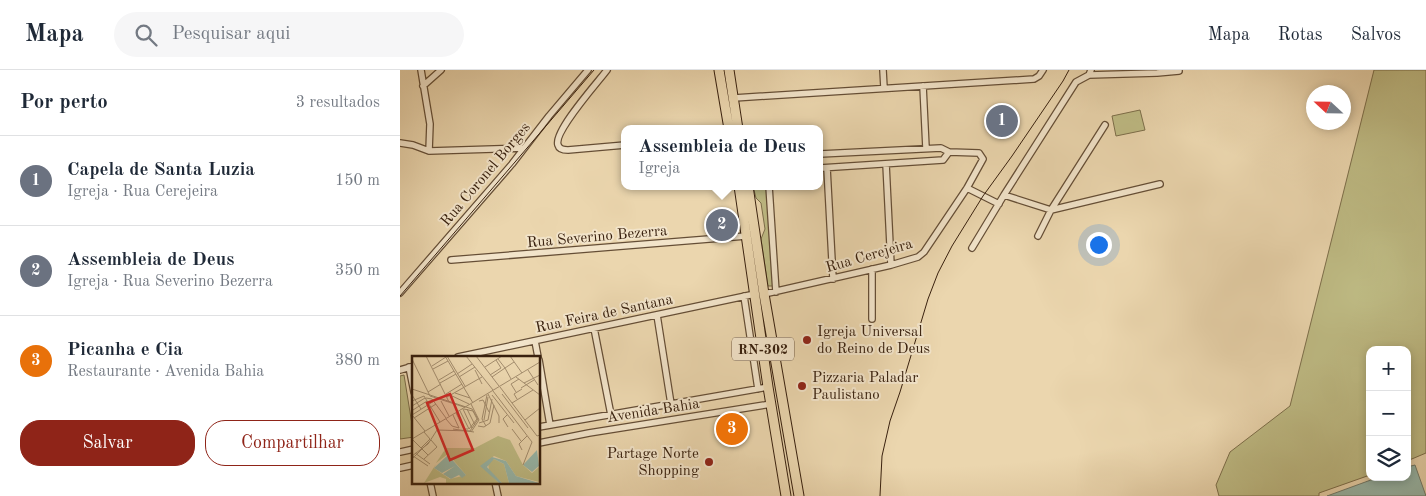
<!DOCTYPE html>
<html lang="pt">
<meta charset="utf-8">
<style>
:root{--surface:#fff;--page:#f6f6f7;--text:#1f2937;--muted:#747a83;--line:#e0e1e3;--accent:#8f2418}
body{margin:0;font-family:"Old Standard TT",serif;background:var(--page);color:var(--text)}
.controls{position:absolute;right:15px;bottom:15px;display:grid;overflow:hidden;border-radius:10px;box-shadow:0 2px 8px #0003}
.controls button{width:45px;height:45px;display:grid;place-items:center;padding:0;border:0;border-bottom:1px solid var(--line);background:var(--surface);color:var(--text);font:25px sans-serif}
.compass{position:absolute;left:906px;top:15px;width:45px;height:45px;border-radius:50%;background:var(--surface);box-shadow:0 2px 8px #0003;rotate:292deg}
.you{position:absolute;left:698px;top:174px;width:18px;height:18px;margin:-12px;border:4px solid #fff;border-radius:50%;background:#1a73e8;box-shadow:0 0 0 8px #1a73e833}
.badge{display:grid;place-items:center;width:32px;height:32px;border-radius:50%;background:var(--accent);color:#fff;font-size:16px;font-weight:700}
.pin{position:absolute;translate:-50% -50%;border:2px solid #fff;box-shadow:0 1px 5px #0006}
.popup{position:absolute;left:221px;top:55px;width:202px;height:65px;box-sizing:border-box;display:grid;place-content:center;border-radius:10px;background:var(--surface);filter:drop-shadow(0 1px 4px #0005);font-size:16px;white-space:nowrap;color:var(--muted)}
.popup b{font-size:19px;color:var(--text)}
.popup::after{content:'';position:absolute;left:50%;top:100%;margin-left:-10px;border:10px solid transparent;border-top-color:var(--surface)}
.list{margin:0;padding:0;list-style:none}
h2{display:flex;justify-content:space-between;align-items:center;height:65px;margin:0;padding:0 20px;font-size:21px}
h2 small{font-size:16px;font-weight:400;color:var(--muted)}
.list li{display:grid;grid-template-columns:32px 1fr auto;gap:15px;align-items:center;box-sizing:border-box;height:90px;padding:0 20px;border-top:1px solid var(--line)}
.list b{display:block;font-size:19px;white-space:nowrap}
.list p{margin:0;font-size:16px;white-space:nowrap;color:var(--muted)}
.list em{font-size:16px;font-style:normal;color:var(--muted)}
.actions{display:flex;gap:10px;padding:15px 20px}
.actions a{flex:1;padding:11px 0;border:1px solid var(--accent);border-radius:20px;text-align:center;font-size:18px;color:var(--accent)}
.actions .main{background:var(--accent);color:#fff}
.icon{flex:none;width:28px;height:28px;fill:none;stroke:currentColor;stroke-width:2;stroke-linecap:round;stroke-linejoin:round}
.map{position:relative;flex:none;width:1026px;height:426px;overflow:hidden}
header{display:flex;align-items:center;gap:30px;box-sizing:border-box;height:70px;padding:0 25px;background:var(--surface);border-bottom:1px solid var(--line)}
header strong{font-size:24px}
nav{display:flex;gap:28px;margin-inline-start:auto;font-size:18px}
.search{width:350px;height:45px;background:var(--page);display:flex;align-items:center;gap:12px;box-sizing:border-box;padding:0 18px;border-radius:28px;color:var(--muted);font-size:19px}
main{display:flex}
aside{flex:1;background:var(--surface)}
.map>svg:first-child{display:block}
.green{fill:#bfbc85;stroke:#7c6e4a}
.water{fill:#98b9ac;stroke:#727c6d}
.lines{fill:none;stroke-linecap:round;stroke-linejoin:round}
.street-casing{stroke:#654e36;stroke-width:8}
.primary-casing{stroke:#38200e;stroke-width:11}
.street{stroke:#f2e4ca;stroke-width:5.5}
.primary{stroke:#ebd6ae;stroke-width:9}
.tram{stroke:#38200e;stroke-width:1}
.poi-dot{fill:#8f2418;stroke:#f2e4ca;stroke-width:2}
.labels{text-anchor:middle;stroke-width:4;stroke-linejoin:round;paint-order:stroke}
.shield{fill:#f2e4ca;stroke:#705b46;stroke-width:1}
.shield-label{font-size:14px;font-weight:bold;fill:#38200e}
.street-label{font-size:15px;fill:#38200e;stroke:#f2e4ca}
.poi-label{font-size:15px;fill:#38200e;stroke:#f2e4ca;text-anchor:start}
.inset-road{fill:none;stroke:#a38d6e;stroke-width:1}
.view{fill:#d62828;fill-opacity:0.15;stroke:#d62828;stroke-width:2.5}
.inset-edge{fill:none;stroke:#38200e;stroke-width:2.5}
</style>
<header>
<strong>Mapa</strong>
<div class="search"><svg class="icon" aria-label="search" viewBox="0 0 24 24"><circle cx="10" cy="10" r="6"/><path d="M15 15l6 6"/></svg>Pesquisar aqui</div>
<nav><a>Mapa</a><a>Rotas</a><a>Salvos</a></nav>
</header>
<main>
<aside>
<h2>Por perto<small>3 resultados</small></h2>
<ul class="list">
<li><span class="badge" style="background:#6b7280">1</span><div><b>Capela de Santa Luzia</b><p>Igreja · Rua Cerejeira</p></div><em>150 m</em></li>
<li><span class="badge" style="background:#6b7280">2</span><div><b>Assembleia de Deus</b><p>Igreja · Rua Severino Bezerra</p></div><em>350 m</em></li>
<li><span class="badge" style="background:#e8710a">3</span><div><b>Picanha e Cia</b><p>Restaurante · Avenida Bahia</p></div><em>380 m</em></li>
</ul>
<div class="actions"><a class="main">Salvar</a><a>Compartilhar</a></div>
</aside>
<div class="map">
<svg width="1026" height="426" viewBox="0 0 1026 426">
<rect width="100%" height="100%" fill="#ebd6ae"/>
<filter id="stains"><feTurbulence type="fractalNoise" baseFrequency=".004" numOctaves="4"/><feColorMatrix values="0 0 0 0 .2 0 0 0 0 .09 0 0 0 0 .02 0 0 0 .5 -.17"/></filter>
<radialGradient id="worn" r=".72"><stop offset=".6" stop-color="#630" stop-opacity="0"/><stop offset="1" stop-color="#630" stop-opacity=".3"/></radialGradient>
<path class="green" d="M 974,0 L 1026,0 L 1026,383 L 1007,391 L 1007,280 L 970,280 L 970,405 L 919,423 L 919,426 L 819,426 L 816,415 L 830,382 L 890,336 Z
M 740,40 L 745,60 L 716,66 L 712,46 Z
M 353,116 L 367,116 L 373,216 L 368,216 L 361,169 L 365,159 L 361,133 L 356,128 Z
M 4,305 L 14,367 L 0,369 L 0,306 Z"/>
<path class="water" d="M 1015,395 L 1026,426 L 927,426 L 979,407 L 1007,407 L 1007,397 Z"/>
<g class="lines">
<g class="street-casing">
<path id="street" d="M 21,0 L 30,54 L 29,81
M 207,0 C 198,12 153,62 158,75 C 159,79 164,80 168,80 L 225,75
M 483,0 L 484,18
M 689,5 L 757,3 L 779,1
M 23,16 L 41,0
M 523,16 L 526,78
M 334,28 L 634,9 L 639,6 L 643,0
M 0,73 L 13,75 L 29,81 L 124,78
M 486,94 L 491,195
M 420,98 L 543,90 L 549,82
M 427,98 L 433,209
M 369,116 L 376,222
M 567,118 L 599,134
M 604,125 L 651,140 L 760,114
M 638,166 L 651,140 L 705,55
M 572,178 L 604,125 L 676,12 L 689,5 L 691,0
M 51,190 L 346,166
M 0,223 L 112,94 L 149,46 L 188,0
M 364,224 L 491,195 L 518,187 L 524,182 L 567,118 L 583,89 L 579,83 L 549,82 L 541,78 L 420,84
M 344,226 L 358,319
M 257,245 L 271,334
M 472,249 L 472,199
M 194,258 L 211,345
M 135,271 L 138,287
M 58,287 L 355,224
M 139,290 L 150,355
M 9,297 L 14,322
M 0,300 L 14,296
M 139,357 L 368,317
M 139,373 L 189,363 L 371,334
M 0,382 L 14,379
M 0,398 L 14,395
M 30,412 L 33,426
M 95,412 L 98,426"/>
</g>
<g class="primary-casing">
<path id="primary" d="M 319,0 L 329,59
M 329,0 L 338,59
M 339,116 L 368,317 L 386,426
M 348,116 L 364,224 L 399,426"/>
</g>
<use href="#street" class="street"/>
<use href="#primary" class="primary"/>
<path class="tram" d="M 0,226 L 194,0
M 480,426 L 482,386 L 490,351 L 500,322 L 528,229 L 538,203 L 552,176 L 583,126 L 612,86 L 663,11 L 669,0"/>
</g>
<g class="poi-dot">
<circle cx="407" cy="270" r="5"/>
<circle cx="402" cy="316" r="5"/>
<circle cx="309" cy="392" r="5"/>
</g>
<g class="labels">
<rect class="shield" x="332" y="267.5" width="62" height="23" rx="4"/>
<g class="shield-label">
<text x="363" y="284">RN-302</text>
</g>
<g class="street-label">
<text transform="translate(85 104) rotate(-50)" y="5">Rua Coronel Borges</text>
<text transform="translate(197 166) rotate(-5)" y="5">Rua Severino Bezerra</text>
<text transform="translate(469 185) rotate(-16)" y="5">Rua Cerejeira</text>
<text transform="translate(204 243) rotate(-12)" y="5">Rua Feira de Santana</text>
<text transform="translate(253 340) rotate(-9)" y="5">Avenida Bahia</text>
</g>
<g class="poi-label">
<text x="417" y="266">Igreja Universal<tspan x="417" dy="17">do Reino de Deus</tspan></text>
<text x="412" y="312">Pizzaria Paladar<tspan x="412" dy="17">Paulistano</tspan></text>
<text x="299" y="388" text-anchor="end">Partage Norte<tspan x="299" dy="17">Shopping</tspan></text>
</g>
</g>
<g transform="translate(12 286)">
<rect width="128" height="128" fill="#ebd6ae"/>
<path d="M 86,80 L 98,84 L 111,109 L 120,117 L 127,111 L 127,126 L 104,120 L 94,105 L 82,100 L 70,110 L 87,127 L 34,127 L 34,123 L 28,121 L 12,127 L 24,108 L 22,112 L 38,123 L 54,119 L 36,98 L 24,107 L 34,92 L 63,92 ZM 82,103 L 92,108 L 97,127 L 90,127 L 77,115 L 76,107 Z" fill="#bfbc85"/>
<path d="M 125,94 L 127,110 L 120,116 L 111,109 ZM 36,99 L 54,119 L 50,122 L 47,119 L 39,123 L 31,118 L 43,110 L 30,117 L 22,112 ZM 80,101 L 94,105 L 104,120 L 127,127 L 97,127 L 92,108 L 82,103 L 75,111 L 90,127 L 87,127 L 68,110 Z" fill="#98b9ac"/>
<path class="inset-road" d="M 14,0 L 37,46M 33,0 L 61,47M 35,0 L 53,30M 54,0 L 81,34M 64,0 L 87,30M 98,0 L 110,17M 0,3 L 18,40 L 52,51M 86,3 L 93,12 L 102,6M 20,10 L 34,1M 73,11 L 90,0M 21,13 L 36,5M 63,14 L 70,28M 116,14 L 126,29M 45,18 L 60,8M 78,19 L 89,12 L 84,4M 47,21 L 63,11M 80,21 L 93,12 L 99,23M 104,21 L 128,39M 27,24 L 42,15M 28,27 L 44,18M 112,27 L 128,19M 88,31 L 100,47M 109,32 L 122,24M 0,33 L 60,53 L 66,63 L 58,75 L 25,74 L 16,88 L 0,100M 81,35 L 120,86 L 111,109M 16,36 L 29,28M 104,36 L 99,28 L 107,23M 43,37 L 58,42M 34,38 L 50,28M 76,38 L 87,60 L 87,67M 90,38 L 116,72M 0,39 L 9,53M 38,39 L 57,48M 80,39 L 102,67M 35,41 L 70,21M 14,42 L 20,43 L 34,62M 105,43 L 102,38 L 110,33M 0,45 L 12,40 L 28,66M 29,45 L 37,60M 67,45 L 71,44 L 77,56M 100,47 L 125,80 L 128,79M 100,47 L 121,34M 59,48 L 67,64 L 59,76M 0,50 L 13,42M 51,53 L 60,72M 55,53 L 63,69M 1,54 L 15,45M 48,55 L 57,73 L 65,63 L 61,55 L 52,53M 44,57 L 52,73 L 56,73M 0,59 L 22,45M 0,59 L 13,75M 95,59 L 91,63 L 96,71M 2,62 L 24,48M 34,63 L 40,70 L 47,72 L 41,59M 72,64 L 76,41M 113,64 L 128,52M 67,67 L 76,64 L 80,43M 66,70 L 72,71 L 78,67 L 82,49M 74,70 L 70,63 L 75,39M 41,73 L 62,76M 100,73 L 109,85M 0,83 L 16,99M 0,83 L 128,6M 9,92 L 18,83 L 12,76M 110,94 L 107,88 L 115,80M 3,97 L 18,108M 1,100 L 16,110M 0,103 L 19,84 L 25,91 L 12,103"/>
<path class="view" d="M 38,38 L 61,94 L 38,104 L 15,47 Z"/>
<rect width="128" height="128" class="inset-edge"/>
</g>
<rect width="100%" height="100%" filter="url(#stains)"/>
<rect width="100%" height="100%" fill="url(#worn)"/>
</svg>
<div class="controls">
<button>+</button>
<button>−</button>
<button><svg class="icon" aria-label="layers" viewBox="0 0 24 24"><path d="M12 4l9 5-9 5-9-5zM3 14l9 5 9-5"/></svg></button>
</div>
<svg class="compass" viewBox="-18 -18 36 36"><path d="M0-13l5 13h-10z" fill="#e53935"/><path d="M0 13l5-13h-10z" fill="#747a83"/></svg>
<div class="you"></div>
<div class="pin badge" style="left:602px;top:51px;background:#6b7280">1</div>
<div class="pin badge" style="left:322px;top:155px;background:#6b7280">2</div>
<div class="popup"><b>Assembleia de Deus</b>Igreja</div>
<div class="pin badge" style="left:332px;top:359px;background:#e8710a">3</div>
</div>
</main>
